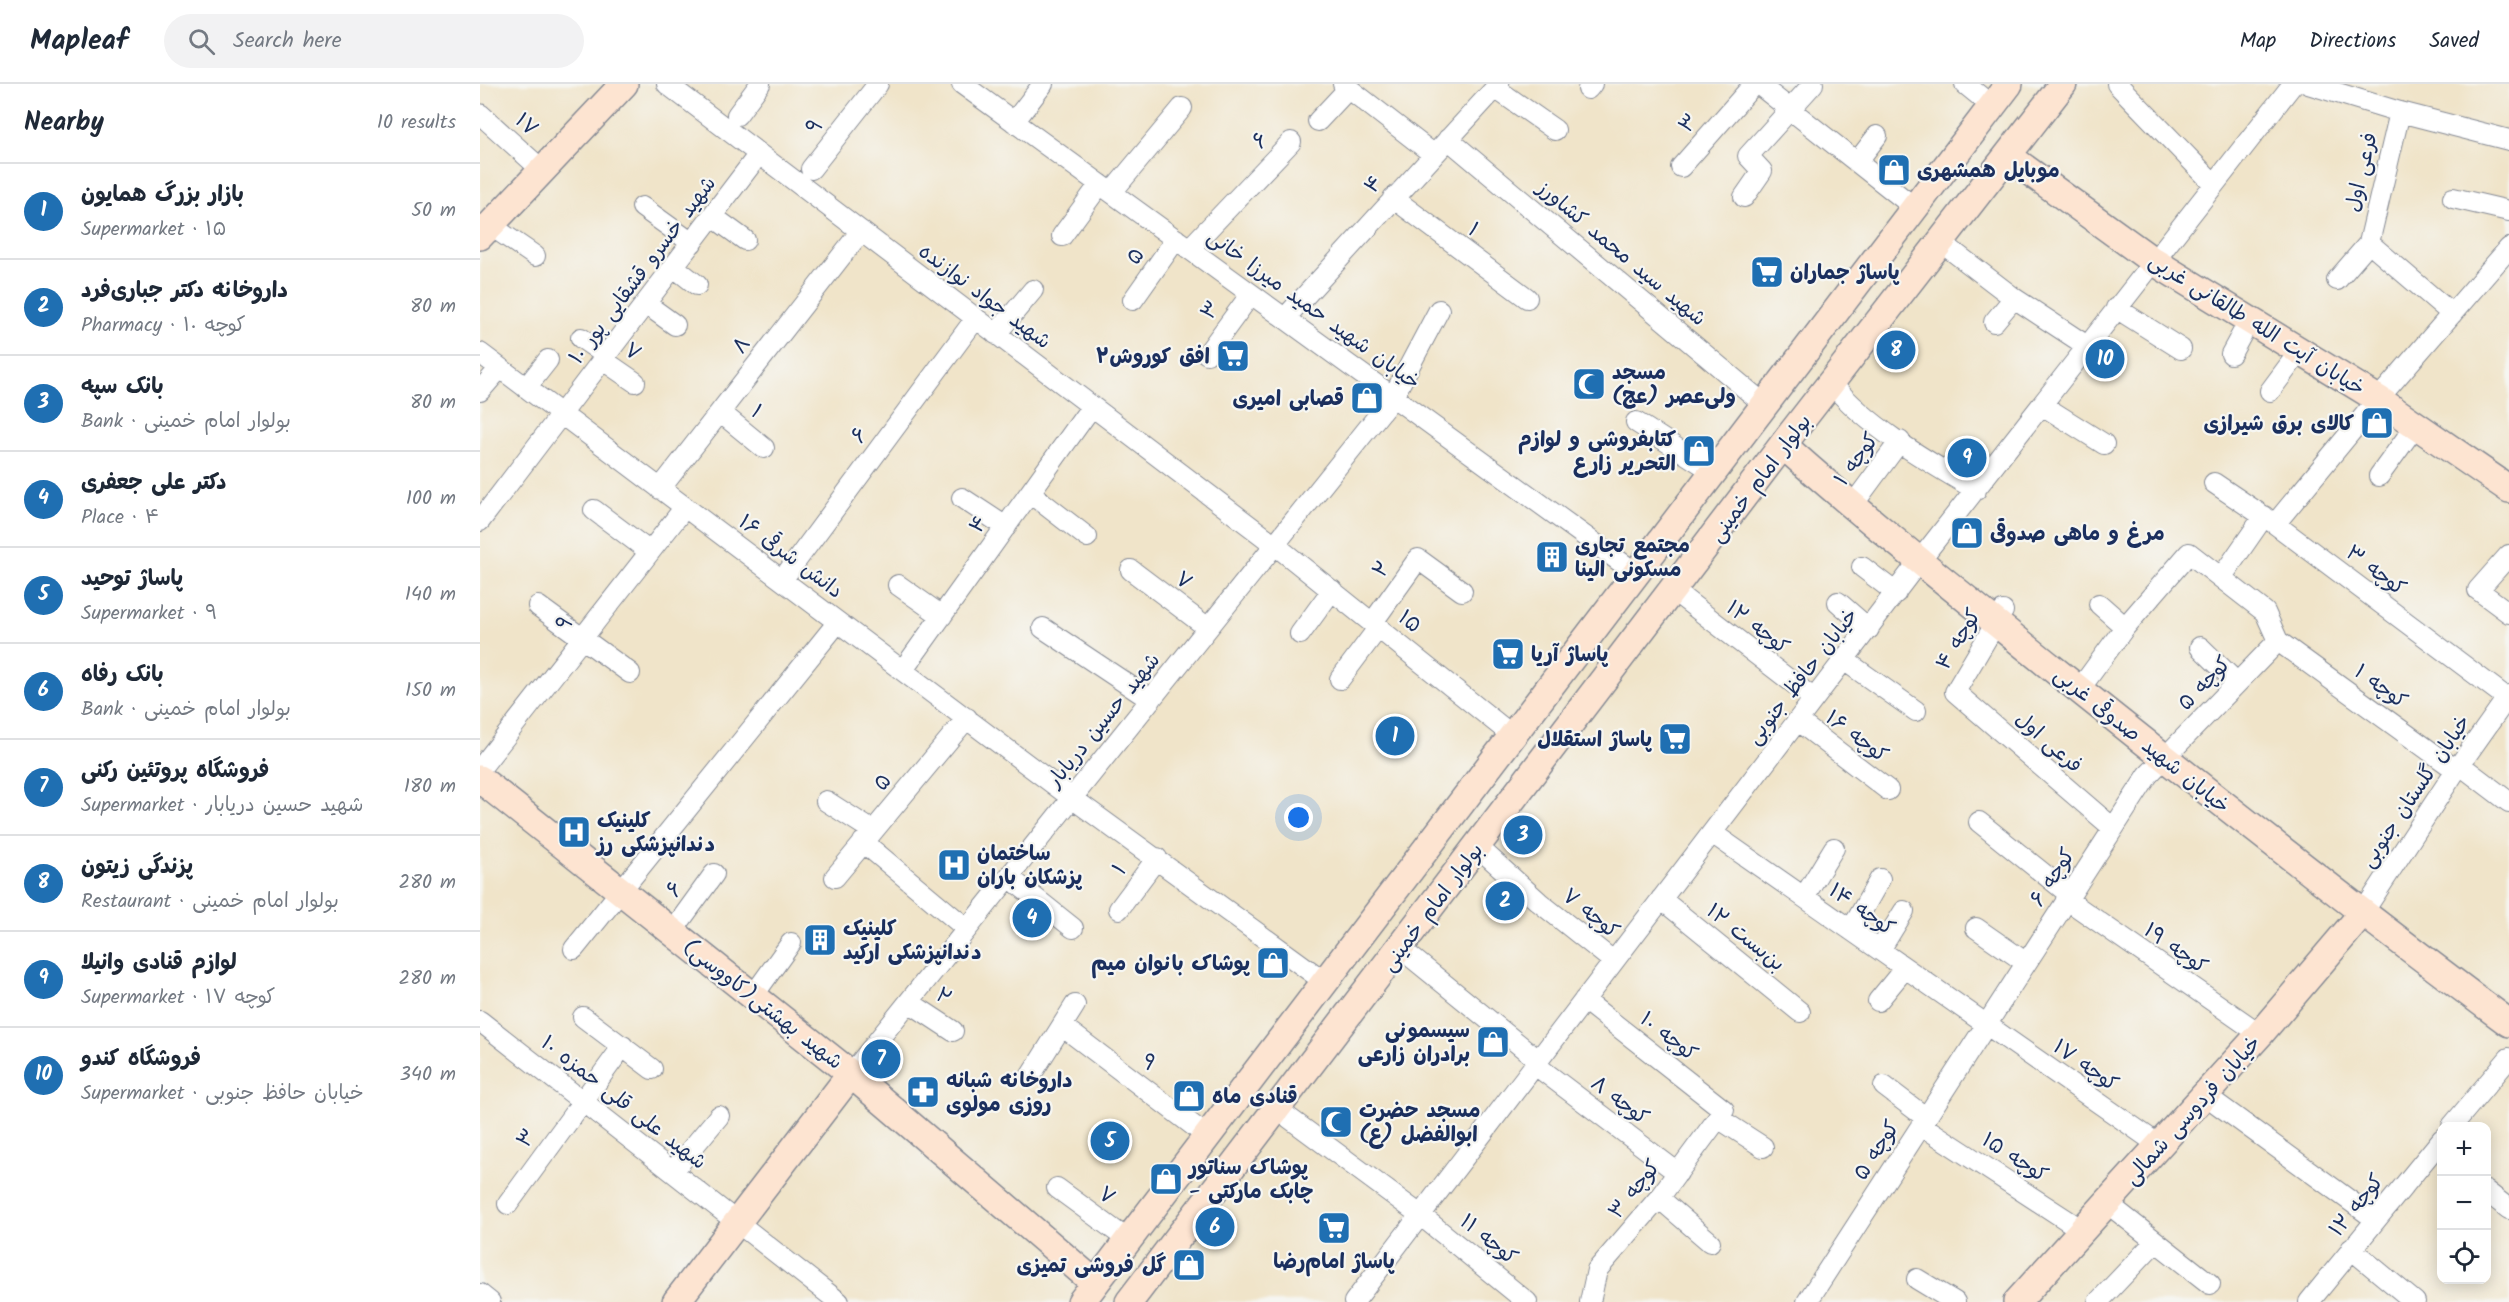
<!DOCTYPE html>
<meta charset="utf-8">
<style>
:root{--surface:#fff;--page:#f2f2f3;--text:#1f2937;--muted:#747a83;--line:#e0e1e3;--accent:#1f6fb2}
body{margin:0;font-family:Kalam,"Playpen Sans Arabic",sans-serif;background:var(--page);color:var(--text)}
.controls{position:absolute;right:18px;bottom:18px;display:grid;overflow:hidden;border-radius:12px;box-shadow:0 3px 15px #0003}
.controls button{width:54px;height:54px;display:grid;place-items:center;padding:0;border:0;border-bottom:2px solid var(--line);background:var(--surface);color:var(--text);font:30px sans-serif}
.you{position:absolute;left:819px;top:734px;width:21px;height:21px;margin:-15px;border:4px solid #fff;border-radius:50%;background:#1a73e8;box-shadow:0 0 0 9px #1a73e833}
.badge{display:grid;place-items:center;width:39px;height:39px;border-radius:50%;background:var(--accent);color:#fff;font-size:20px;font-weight:700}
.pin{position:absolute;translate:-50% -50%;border:3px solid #fff;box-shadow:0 2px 6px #0006}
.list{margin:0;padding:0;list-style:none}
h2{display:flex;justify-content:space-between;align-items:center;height:78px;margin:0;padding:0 24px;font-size:26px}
h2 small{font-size:20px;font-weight:400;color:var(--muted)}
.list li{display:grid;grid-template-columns:39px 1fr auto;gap:18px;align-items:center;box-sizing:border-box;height:96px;padding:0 24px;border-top:2px solid var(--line)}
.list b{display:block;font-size:22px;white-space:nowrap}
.list p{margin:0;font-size:20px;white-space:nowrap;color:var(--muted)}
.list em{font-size:20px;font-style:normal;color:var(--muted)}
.icon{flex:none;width:33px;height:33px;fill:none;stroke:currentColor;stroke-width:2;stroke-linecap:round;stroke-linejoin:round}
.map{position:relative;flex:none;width:2029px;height:1218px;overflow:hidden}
header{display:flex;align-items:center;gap:36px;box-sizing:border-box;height:84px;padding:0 30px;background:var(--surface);border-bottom:2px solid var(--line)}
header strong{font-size:28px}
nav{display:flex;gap:33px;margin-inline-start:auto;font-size:21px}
.search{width:420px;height:54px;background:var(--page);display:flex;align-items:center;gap:15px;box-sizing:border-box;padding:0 21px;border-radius:33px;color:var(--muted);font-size:22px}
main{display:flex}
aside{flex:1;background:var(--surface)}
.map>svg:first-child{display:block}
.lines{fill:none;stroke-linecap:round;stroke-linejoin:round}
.street-casing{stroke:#868a94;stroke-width:22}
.secondary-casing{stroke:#868a94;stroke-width:30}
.street{stroke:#fff;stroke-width:20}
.secondary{stroke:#fde4d1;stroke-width:27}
.labels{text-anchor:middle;stroke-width:4.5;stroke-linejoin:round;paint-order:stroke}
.street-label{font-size:21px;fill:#1b2f5e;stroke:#f6f6f2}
.poi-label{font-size:21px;font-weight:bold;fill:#1b2f5e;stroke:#f6f6f2;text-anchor:start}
</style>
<header>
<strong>Mapleaf</strong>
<div class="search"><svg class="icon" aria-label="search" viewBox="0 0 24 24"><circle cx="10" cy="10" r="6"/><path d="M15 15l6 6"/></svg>Search here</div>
<nav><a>Map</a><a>Directions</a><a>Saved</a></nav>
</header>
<main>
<aside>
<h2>Nearby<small>10 results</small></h2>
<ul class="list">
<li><span class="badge">1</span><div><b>بازار بزرگ همایون</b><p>Supermarket · ۱۵</p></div><em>50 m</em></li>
<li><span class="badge">2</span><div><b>داروخانه دکتر جباری‌فرد</b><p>Pharmacy · کوچه ۱۰</p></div><em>80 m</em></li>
<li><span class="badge">3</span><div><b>بانک سپه</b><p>Bank · بولوار امام خمینی</p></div><em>80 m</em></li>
<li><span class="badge">4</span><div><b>دکتر علی جعفری</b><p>Place · ۴</p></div><em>100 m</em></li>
<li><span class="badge">5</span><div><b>پاساژ توحید</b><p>Supermarket · ۹</p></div><em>140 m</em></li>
<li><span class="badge">6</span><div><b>بانک رفاه</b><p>Bank · بولوار امام خمینی</p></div><em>150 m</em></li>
<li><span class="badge">7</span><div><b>فروشگاه پروتئین رکنی</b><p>Supermarket · شهید حسین دریابار</p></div><em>180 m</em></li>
<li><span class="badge">8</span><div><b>پزندگی زیتون</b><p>Restaurant · بولوار امام خمینی</p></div><em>280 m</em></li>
<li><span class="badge">9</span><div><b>لوازم قنادی وانیلا</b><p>Supermarket · کوچه ۱۷</p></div><em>280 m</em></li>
<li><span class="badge">10</span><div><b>فروشگاه کندو</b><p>Supermarket · خیابان حافظ جنوبی</p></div><em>340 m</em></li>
</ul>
</aside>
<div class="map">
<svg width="2029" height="1218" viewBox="0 0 2029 1218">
<rect width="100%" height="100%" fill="#f6f6f2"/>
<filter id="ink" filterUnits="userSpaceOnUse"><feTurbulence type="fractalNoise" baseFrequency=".0167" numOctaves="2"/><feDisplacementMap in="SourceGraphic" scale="12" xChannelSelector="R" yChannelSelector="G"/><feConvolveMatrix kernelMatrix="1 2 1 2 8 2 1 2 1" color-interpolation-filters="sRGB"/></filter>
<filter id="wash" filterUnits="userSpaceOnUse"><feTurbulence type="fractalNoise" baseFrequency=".008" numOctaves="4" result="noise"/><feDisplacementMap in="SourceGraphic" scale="24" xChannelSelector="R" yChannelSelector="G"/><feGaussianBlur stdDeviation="1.35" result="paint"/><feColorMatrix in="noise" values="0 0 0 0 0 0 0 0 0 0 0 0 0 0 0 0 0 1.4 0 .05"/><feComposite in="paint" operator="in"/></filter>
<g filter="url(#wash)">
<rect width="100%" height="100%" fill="#f0e4c9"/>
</g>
<g filter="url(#ink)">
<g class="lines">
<g class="street-casing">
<path id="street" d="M 187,0 L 795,461 L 1033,652
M 482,0 L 1157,490
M 863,0 L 953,70
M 1278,0 L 1435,124
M 1485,0 L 1512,22
M 1637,0 L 1734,100
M 1828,0 L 1920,28 L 2029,56
M 1015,4 L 1075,46
M 1108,5 L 1112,0
M 0,30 L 62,86
M 257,31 L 280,0
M 838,37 L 868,5
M 534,38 L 563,0
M 968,55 L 1285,321
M 1377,78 L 1397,52
M 1201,83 L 1274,0
M 331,85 L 398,0
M 632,108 L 702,24
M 1264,113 L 1282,87 L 1268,72 L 1333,0
M 913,114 L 1047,214
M 1973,114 L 2029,127
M 162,123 L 212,159
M 232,132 L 265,156
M 10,141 L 55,172
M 582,152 L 620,100
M 1462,159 L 1534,214 L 1607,262
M 1889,159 L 1972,230
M 709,165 L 811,58
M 194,183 L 217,201
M 1857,196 L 1889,159 L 1920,28
M 653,216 L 696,155
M 166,220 L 195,241
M 1636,224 L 1701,265
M 805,234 L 1019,0
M 1514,238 L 1534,214
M 516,250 L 553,206
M 101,254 L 127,272
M 0,269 L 592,714 L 845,898
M 727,270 L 771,210
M 1751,270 L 1769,237
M 123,276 L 155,298
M 1352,300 C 1389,344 1447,377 1496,406
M 46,304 L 68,276
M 0,307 L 20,284
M 1790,307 L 1819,268
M 1562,321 L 1624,360
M 240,328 L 284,364
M 1156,338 L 1234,388
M 1899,392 L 1936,341
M 1734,399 L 1795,440 L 2027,614
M 180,405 L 381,147
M 550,409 L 607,453
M 482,414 L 526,443
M 1372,422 L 1420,357
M 114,426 L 170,468
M 0,437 L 279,70
M 1795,440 L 1898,315 L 2029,164
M 2029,471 L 1998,506 L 2029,529
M 1382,483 L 1416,509
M 651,486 L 728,544
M 1741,494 L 1784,432
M 302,496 L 496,234
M 418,501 L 462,532
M 1194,507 L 1334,615
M 1358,518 L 1389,545
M 1619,520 L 1645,543
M 58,522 L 150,589
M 1523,527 L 1475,608 L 1633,744
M 893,538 L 938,475 L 982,507
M 563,544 L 671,616
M 820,550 L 852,506
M 1720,563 L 1757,599
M 1364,576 L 1436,627
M 423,586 L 612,322
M 860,595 L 899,543
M 1599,606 L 1645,543 L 1709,469 L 1785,528 L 1798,557 L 1976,686
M 1318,637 L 1408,706
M 1979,680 L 2029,718
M 0,685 L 205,423
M 346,717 L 393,747
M 1499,738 L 1589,810
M 1232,749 L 1679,1061
M 383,758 L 487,845
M 998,763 L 1059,818 L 1133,877
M 355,793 L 487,634
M 529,793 L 593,844
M 1324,813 L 1354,764
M 1181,815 L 1320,928
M 1586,815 L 1780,950
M 639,825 L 677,774
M 1882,830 L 1976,686 L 2029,611
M 1496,844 L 1545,878
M 1371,846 L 1400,795
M 192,848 L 234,790
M 920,864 L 1058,976
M 94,865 L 358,538
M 1400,866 L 1424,827
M 273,912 L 311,859
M 1104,916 L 1244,1026 L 1179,1114 L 1117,1186 L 1110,1218
M 1398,917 L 1425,884
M 429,918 L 473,947
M 103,933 L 172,985
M 0,937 L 359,1218
M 582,942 L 727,1052
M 1054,980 L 1198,1089
M 371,990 L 913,313 L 959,226
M 551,991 L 595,921
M 1404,1002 L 1445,1033
M 1725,1011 L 1895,1135
M 797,1025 L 939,1130 L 1047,1218
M 1238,1034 L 1283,1063
M 1441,1041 L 1602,1146
M 1972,1042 L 2029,974
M 193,1087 L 239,1032
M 577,1104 L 648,1156
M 2006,1107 L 2029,1125
M 1179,1114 L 1230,1158
M 1627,1119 L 1730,1200
M 28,1120 L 143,962
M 1871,1165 L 1935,1218
M 1437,1195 L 1475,1218
M 0,1210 L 10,1218
M 874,1218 L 1440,476 L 1813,0
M 1327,1218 L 1668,691 L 1798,557
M 1618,1218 L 1675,1158
M 1829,1218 L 1962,1055"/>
</g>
<g class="secondary-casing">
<path id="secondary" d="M 1528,72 L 1673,177 L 1898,315 L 2029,405
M 0,152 L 144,0
M 1303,361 C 1390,439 1482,511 1572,584 C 1723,705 1874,824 2029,939
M 0,695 L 371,990 L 615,1199
M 196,1218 L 371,990
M 601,1218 L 1529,0
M 649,1218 L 1311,350 L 1583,0
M 1537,1218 L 1780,950 L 1882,830"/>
</g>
<use href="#street" class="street"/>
<use href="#secondary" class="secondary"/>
</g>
</g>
<defs>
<g id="shop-square" transform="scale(1.725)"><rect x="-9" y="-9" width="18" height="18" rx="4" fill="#1f6fb2" stroke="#f6f6f2"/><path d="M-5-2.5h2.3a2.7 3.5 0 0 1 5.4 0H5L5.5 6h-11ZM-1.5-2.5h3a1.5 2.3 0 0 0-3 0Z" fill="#fff"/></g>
<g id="supermarket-square" transform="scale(1.725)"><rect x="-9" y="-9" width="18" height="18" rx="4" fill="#1f6fb2" stroke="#f6f6f2"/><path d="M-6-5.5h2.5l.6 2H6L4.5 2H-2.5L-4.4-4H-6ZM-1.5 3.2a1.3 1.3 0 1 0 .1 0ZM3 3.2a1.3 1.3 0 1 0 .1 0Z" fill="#fff"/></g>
<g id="mosque-square" transform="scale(1.725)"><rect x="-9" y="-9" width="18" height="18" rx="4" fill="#1f6fb2" stroke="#f6f6f2"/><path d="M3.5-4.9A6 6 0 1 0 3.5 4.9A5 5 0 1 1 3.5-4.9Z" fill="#fff"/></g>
<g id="building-square" transform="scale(1.725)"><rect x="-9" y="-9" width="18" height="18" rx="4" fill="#1f6fb2" stroke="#f6f6f2"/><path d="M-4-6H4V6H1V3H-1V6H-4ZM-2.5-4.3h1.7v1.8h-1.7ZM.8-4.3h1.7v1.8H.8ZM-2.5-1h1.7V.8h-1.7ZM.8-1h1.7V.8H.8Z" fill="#fff"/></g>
<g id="hospital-square" transform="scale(1.725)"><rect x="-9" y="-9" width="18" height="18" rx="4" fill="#1f6fb2" stroke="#f6f6f2"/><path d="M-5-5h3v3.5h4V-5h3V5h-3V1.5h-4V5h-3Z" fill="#fff"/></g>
<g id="pharmacy-square" transform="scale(1.725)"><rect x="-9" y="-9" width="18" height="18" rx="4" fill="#1f6fb2" stroke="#f6f6f2"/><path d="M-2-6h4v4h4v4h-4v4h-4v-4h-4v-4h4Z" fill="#fff"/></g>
</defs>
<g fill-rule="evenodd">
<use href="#shop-square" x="1414" y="86"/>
<use href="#supermarket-square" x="1287" y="188"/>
<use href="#supermarket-square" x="753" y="272"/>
<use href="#mosque-square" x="1109" y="300"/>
<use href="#shop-square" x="887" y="314"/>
<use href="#shop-square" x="1897" y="339"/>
<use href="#shop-square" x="1219" y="367"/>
<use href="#shop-square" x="1487" y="449"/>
<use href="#building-square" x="1072" y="473"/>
<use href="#supermarket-square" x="1028" y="570"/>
<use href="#supermarket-square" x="1195" y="655"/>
<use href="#hospital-square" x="94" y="748"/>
<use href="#hospital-square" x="474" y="781"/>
<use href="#building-square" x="340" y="856"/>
<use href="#shop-square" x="793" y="879"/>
<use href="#shop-square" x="1013" y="958"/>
<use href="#pharmacy-square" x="443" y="1008"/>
<use href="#shop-square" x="709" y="1012"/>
<use href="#mosque-square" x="856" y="1038"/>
<use href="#shop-square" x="686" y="1095"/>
<use href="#supermarket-square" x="854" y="1144"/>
<use href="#shop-square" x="709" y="1181"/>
</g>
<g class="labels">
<g class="street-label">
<text transform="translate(1208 39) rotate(-49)" y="7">۳</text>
<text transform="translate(47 40) rotate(42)" y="7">۱۷</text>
<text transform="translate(334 42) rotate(-52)" y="7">۹</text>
<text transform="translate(780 56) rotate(-47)" y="7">۶</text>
<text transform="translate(1881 88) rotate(-77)" y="7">فرعی اول</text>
<text transform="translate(893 100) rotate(-48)" y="7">۴</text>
<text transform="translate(994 145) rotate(37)" y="7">۱</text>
<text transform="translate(1142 169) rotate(40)" y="7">شهید سید محمد کشاورز</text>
<text transform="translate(655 172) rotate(-55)" y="7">۵</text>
<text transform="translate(162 186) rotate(-53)" y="7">شهید خسرو قشقایی پور ۱۰</text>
<text transform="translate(505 212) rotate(37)" y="7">شهید جواد نوازنده</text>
<text transform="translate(834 225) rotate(36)" y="7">خیابان شهید حمید میرزا خانی</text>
<text transform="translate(730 226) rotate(-53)" y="7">۳</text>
<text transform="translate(1777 240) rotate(32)" y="7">خیابان آیت الله طالقانی غربی</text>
<text transform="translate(261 261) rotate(-52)" y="7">۸</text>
<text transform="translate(153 267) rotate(34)" y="7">۷</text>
<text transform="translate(277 327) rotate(39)" y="7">۱</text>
<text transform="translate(379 351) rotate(-53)" y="7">۶</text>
<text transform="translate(1376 375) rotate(-54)" y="7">کوچه ۱</text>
<text transform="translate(1280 394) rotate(-53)" y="7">بولوار امام خمینی</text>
<text transform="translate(498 440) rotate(-54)" y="7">۴</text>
<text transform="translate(311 472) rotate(37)" y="7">دانش شرقی ۱۶</text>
<text transform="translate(901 485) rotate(-54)" y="7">۲</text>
<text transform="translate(1896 486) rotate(37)" y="7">کوچه ۳</text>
<text transform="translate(704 496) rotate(36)" y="7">۷</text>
<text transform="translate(930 537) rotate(39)" y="7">۱۵</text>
<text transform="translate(84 539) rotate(-52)" y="7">۹</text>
<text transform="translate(1278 543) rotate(38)" y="7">کوچه ۱۲</text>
<text transform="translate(1478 555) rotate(-59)" y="7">کوچه ۴</text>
<text transform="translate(1322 592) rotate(-52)" y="7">خیابان حافظ جنوبی</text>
<text transform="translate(1724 599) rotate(-46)" y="7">کوچه ۵</text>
<text transform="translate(1901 602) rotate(36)" y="7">کوچه ۱</text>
<text transform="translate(623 636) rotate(-51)" y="7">شهید حسین دریابار</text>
<text transform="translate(1377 652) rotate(37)" y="7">کوچه ۱۶</text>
<text transform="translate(1662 656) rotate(39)" y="7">خیابان شهید صدوقی غربی</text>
<text transform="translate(1569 658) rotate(41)" y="7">فرعی اول</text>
<text transform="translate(402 698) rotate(-50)" y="7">۵</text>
<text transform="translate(1935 707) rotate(-56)" y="7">خیابان گلستان جنوبی</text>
<text transform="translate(639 785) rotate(-53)" y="7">۱</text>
<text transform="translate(1572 793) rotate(-57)" y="7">کوچه ۶</text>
<text transform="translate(194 805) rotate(-54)" y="7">۶</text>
<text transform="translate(952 823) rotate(-53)" y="7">بولوار امام خمینی</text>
<text transform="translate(1382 825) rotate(35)" y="7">کوچه ۱۴</text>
<text transform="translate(1111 829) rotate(39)" y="7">کوچه ۷</text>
<text transform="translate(1266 853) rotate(39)" y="7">بن‌بست ۱۲</text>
<text transform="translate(1696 864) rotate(35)" y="7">کوچه ۱۹</text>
<text transform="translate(464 912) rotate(33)" y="7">۲</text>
<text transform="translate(283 920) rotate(38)" y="7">شهید بهشتی(کاووسی)</text>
<text transform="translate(1189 952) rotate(38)" y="7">کوچه ۱۰</text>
<text transform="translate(669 978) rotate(37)" y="7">۹</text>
<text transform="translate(1606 981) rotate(35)" y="7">کوچه ۱۷</text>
<text transform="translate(1140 1016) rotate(37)" y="7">کوچه ۸</text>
<text transform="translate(144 1018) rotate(38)" y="7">شهید علی قلی حمزه ۱۰</text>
<text transform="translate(1712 1026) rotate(-48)" y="7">خیابان فردوسی شمالی</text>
<text transform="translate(46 1054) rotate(-53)" y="7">۳</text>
<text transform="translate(1396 1066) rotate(-57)" y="7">کوچه ۵</text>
<text transform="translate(1535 1073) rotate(33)" y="7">کوچه ۱۵</text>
<text transform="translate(1154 1105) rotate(-51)" y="7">کوچه ۳</text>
<text transform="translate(627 1111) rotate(36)" y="7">۷</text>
<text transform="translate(1876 1121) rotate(-51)" y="7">کوچه ۱۲</text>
<text transform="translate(1009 1155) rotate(39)" y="7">کوچه ۱۱</text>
</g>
<g class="poi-label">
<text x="1437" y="93">موبایل همشهری</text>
<text x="1310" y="195">پاساژ جماران</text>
<text x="730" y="279" text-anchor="end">افق کوروش۲</text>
<text x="1132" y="295">مسجد<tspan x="1132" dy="24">ولی‌عصر (عج)</tspan></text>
<text x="864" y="321" text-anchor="end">قصابی امیری</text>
<text x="1874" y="346" text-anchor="end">کالای برق شیرازی</text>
<text x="1196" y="362" text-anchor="end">کتابفروشی و لوازم<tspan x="1196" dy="24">التحریر زارع</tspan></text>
<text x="1510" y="456">مرغ و ماهی صدوقی</text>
<text x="1095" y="468">مجتمع تجاری<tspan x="1095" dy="24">مسکونی الینا</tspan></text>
<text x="1051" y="577">پاساژ آریا</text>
<text x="1172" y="662" text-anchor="end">پاساژ استقلال</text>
<text x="117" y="743">کلینیک<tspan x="117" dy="24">دندانپزشکی رز</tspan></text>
<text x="497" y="776">ساختمان<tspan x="497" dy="24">پزشکان باران</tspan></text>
<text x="363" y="851">کلینیک<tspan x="363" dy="24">دندانپزشکی ارکید</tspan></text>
<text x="770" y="886" text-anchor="end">پوشاک بانوان میم</text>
<text x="990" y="953" text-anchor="end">سیسمونی<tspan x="990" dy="24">برادران زارعی</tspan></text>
<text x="466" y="1003">داروخانه شبانه<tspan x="466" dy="24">روزی مولوی</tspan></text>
<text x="732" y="1019">قنادی ماه</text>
<text x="879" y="1033">مسجد حضرت<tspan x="879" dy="24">ابوالفضل (ع)</tspan></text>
<text x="709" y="1090">پوشاک سناتور<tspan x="709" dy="24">- چابک مارکتی</tspan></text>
<text x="854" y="1184" text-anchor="middle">پاساژ امام‌رضا</text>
<text x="686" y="1188" text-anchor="end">گل فروشی تمیزی</text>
</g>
</g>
</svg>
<div class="controls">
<button>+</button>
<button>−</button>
<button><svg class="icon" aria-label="locate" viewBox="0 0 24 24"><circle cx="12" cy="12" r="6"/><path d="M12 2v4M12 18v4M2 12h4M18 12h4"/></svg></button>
</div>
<div class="you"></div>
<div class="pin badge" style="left:915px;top:652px">1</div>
<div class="pin badge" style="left:1025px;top:817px">2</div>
<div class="pin badge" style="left:1043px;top:751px">3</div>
<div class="pin badge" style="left:552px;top:834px">4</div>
<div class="pin badge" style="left:630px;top:1057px">5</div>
<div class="pin badge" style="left:735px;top:1143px">6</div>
<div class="pin badge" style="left:401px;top:975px">7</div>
<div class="pin badge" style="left:1416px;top:266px">8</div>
<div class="pin badge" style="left:1487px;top:374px">9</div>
<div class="pin badge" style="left:1625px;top:275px">10</div>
</div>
</main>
